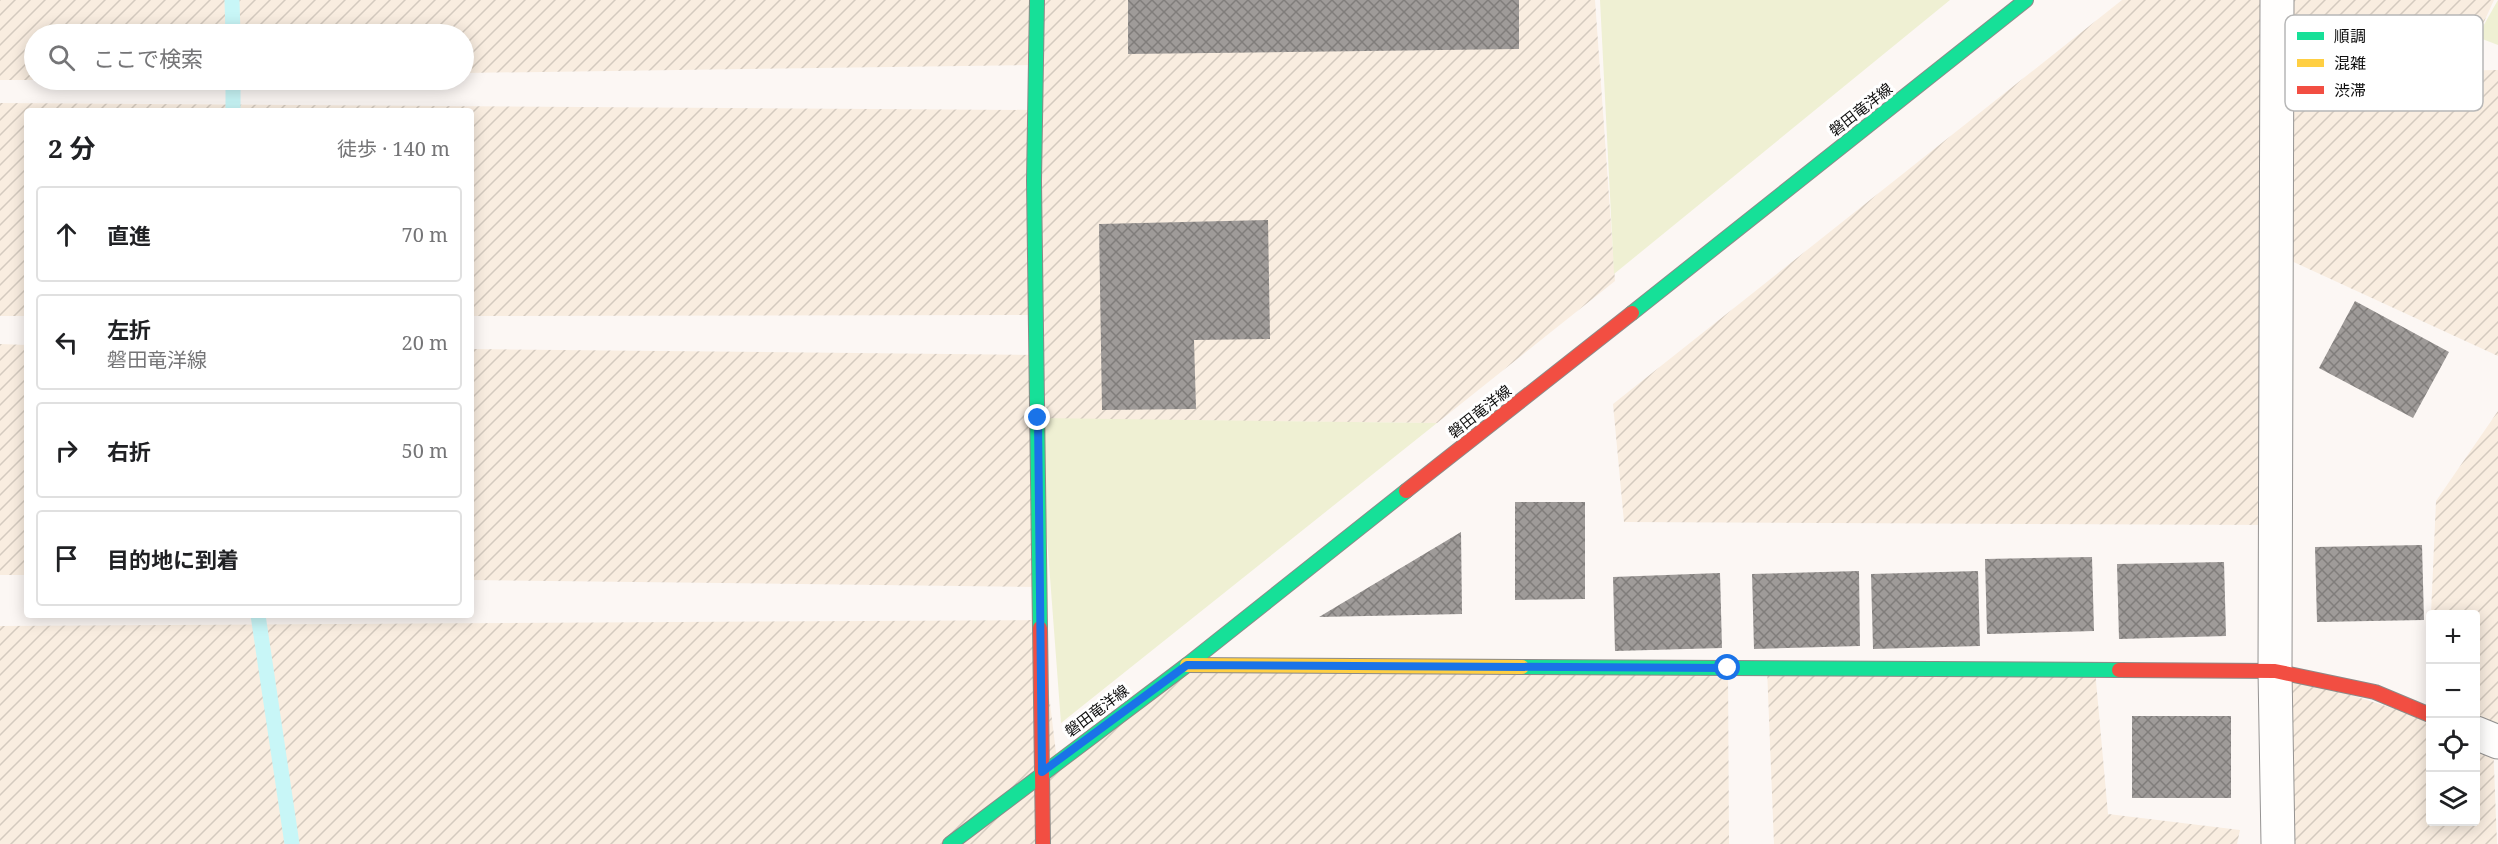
<!DOCTYPE html>
<html lang="ja">
<meta charset="utf-8">
<style>
:root{--surface:#fff;--page:#f6f6f6;--text:#202124;--muted:#757577;--line:#e0e0e0}
body{margin:0;font-family:"Noto Serif","Noto Sans JP",serif;background:var(--page);color:var(--text)}
.controls{position:absolute;right:18px;bottom:18px;display:grid;overflow:hidden;border-radius:6px;box-shadow:0 3px 15px #0003}
.controls button{width:54px;height:54px;display:grid;place-items:center;padding:0;border:0;border-bottom:2px solid var(--line);background:var(--surface);color:var(--text);font:30px sans-serif}
.stop{position:absolute;width:18px;height:18px;margin:-14px;border:4px solid #1a73e8;border-radius:50%;background:#fff}
.stop.end{background:#1a73e8;border-color:#fff;box-shadow:0 2px 6px #0008}
.list{margin:0;padding:0;list-style:none}
h2{display:flex;justify-content:space-between;align-items:center;height:78px;margin:0;padding:0 24px;font-size:26px}
h2 small{font-size:20px;font-weight:400;color:var(--muted)}
.list li{display:grid;grid-template-columns:39px 1fr auto;gap:18px;align-items:center;box-sizing:border-box;height:96px;margin:0 12px 12px;padding:0 12px;border:2px solid var(--line);border-radius:6px}
.list b{display:block;font-size:22px;white-space:nowrap}
.list p{margin:0;font-size:20px;white-space:nowrap;color:var(--muted)}
.list em{font-size:20px;font-style:normal;color:var(--muted)}
.icon{flex:none;width:33px;height:33px;fill:none;stroke:currentColor;stroke-width:2;stroke-linecap:round;stroke-linejoin:round}
.map{position:relative;flex:none;width:2498px;height:844px;overflow:hidden}
.search{position:absolute;background:var(--surface);box-shadow:0 3px 15px #0003;left:24px;top:24px;width:450px;height:66px;display:flex;align-items:center;gap:15px;box-sizing:border-box;padding:0 21px;border-radius:33px;color:var(--muted);font-size:22px}
.panel{position:absolute;background:var(--surface);box-shadow:0 3px 15px #0003;left:24px;top:108px;width:450px;height:510px;border-radius:6px}
.map>svg:first-child{display:block}
.farmland{fill:url(#farmland-furrows)}
.grass{fill:#eff0d3}
.lines{fill:none;stroke-linecap:round;stroke-linejoin:round}
.stream{stroke:#c8f6f7;stroke-width:15}
.building{fill:url(#building-cross-hatch)}
.street-casing{stroke:#959392;stroke-width:35}
.fast-casing{stroke:#8c8a88;stroke-width:16}
.slow-casing{stroke:#8c8a88;stroke-width:16}
.jam-casing{stroke:#8c8a88;stroke-width:16}
.street{stroke:#fffefd;stroke-width:33}
.fast{stroke:#16e098;stroke-width:14}
.slow{stroke:#ffcf43;stroke-width:14}
.jam{stroke:#f24e42;stroke-width:14}
.route{stroke:#1a73e8;stroke-width:8}
.labels{text-anchor:middle;stroke-width:6;stroke-linejoin:round;paint-order:stroke}
.street-label{font-size:15px;fill:#0e0e0e;stroke:#fff}
.key{fill:#fff;stroke:#b7b7b7;stroke-width:1.5}
.key-label{font-size:16px;fill:#0e0e0e}
</style>
<div class="map">
<svg width="2498" height="844" viewBox="0 0 2498 844">
<defs>
<pattern id="farmland-furrows" width="10" height="10" patternUnits="userSpaceOnUse" patternTransform="scale(1.5)"><rect width="10" height="10" fill="#f9ede0"/><path d="M-1 1l2-2M0 10L10 0M9 11l2-2" fill="none" stroke="#d4cabf"/></pattern>
<pattern id="building-cross-hatch" width="8" height="8" patternUnits="userSpaceOnUse" patternTransform="scale(1.5)"><rect width="8" height="8" fill="#9f9b99"/><path d="M0 0l8 8M0 8l8-8" fill="none" stroke="#807d7b"/></pattern>
</defs>
<rect width="100%" height="100%" fill="#fcf7f4"/>
<path class="farmland" d="M 0,0 L 1595,0 L 1615,281 L 1437,423 L 1038,419 L 1040,587 L 471,580 L 471,349 L 1038,355 L 1036,65 L 464,73 L 464,34 L 34,34 L 34,80 L 47,80 L 0,80 Z
M 2122,0 L 2494,0 L 2477,37 L 2277,52 L 2277,74 L 2498,70 L 2498,356 L 2276,254 L 2275,525 L 1624,522 L 1613,404 Z
M 0,103 L 1036,110 L 1036,315 L 471,316 L 471,111 L 27,111 L 27,316 L 0,316 Z
M 0,344 L 27,345 L 27,575 L 0,575 Z
M 2498,411 L 2498,742 L 2493,741 L 2497,844 L 2278,844 L 2275,671 L 2430,720 L 2430,822 L 2476,822 L 2476,614 L 2431,614 L 2436,501 Z
M 1040,620 L 1057,761 L 1195,658 L 1728,668 L 1729,844 L 0,844 L 0,626 Z
M 1767,668 L 2095,670 L 2108,814 L 2240,830 L 2237,844 L 1774,844 Z"/>
<path class="grass" d="M 1600,0 L 1950,0 L 1614,274 Z
M 2498,0 L 2498,45 L 2477,37 Z
M 1038,418 L 1437,423 L 1061,723 Z"/>
<g class="lines">
<path class="stream" d="M 232,0 L 233,34
M 233,80 L 233,111
M 258,615 L 292,844"/>
</g>
<path class="building" d="M 1128,0 L 1519,0 L 1519,49 L 1128,54 Z
M 1268,220 L 1270,339 L 1194,340 L 1196,409 L 1102,410 L 1099,224 Z
M 2355,301 L 2449,352 L 2413,418 L 2319,368 Z
M 1515,502 L 1585,502 L 1585,599 L 1515,600 Z
M 1461,532 L 1462,614 L 1319,617 Z
M 2422,545 L 2424,620 L 2317,622 L 2315,547 Z
M 2092,557 L 2094,631 L 1987,634 L 1985,559 Z
M 2224,562 L 2226,636 L 2119,639 L 2117,564 Z
M 1859,571 L 1860,646 L 1754,649 L 1752,574 Z
M 1978,571 L 1980,646 L 1873,649 L 1871,574 Z
M 1720,573 L 1722,648 L 1615,651 L 1613,577 Z
M 2132,716 L 2231,716 L 2231,798 L 2132,798 Z"/>
<g class="lines">
<g class="street-casing">
<path id="street" d="M 2277,0 L 2275,671 L 2278,844
M 2476,733 L 2498,742"/>
</g>
<g class="fast-casing">
<path id="fast" d="M 1037,0 L 1034,181 L 1040,628
M 1632,313 L 2026,0
M 1522,667 L 2119,670
M 950,844 L 1187,665 L 1406,491"/>
</g>
<g class="slow-casing">
<path id="slow" d="M 1187,665 L 1522,667"/>
</g>
<g class="jam-casing">
<path id="jam" d="M 1406,491 L 1632,313
M 1040,628 L 1043,844
M 2119,670 L 2275,671 L 2375,692 L 2430,715"/>
</g>
<use href="#street" class="street"/>
<use href="#fast" class="fast"/>
<use href="#slow" class="slow"/>
<use href="#jam" class="jam"/>
</g>
<g class="lines">
<path class="route" d="M 1038,418 L 1042,772 L 1187,665 L 1728,668"/>
</g>
<g class="labels">
<g class="street-label">
<text transform="translate(1861 110) rotate(-38)" y="5">磐田竜洋線</text>
<text transform="translate(1480 412) rotate(-38)" y="5">磐田竜洋線</text>
<text transform="translate(1097 711) rotate(-37)" y="5">磐田竜洋線</text>
</g>
</g>
<rect x="2285" y="15" width="198" height="96" rx="9" class="key"/>
<rect x="2297" y="32" width="27" height="8" fill="#16e098"/>
<rect x="2297" y="59" width="27" height="8" fill="#ffcf43"/>
<rect x="2297" y="86" width="27" height="8" fill="#f24e42"/>
<g class="key-label">
<text x="2334" y="42">順調</text>
<text x="2334" y="69">混雑</text>
<text x="2334" y="96">渋滞</text>
</g>
</svg>
<div class="controls">
<button>+</button>
<button>−</button>
<button><svg class="icon" aria-label="locate" viewBox="0 0 24 24"><circle cx="12" cy="12" r="6"/><path d="M12 2v4M12 18v4M2 12h4M18 12h4"/></svg></button>
<button><svg class="icon" aria-label="layers" viewBox="0 0 24 24"><path d="M12 4l9 5-9 5-9-5zM3 14l9 5 9-5"/></svg></button>
</div>
<div class="stop" style="left:1728px;top:668px"></div>
<div class="stop end" style="left:1038px;top:418px"></div>
<div class="search"><svg class="icon" aria-label="search" viewBox="0 0 24 24"><circle cx="10" cy="10" r="6"/><path d="M15 15l6 6"/></svg>ここで検索</div>
<section class="panel">
<h2>2 分<small>徒歩 · 140 m</small></h2>
<ul class="list">
<li><svg class="icon" aria-label="ahead" viewBox="0 0 24 24"><path d="M12 20V5M6 11l6-6 6 6"/></svg><div><b>直進</b></div><em>70 m</em></li>
<li><svg class="icon" aria-label="left" viewBox="0 0 24 24"><path d="M17 20v-9H6M10 6l-5 5 5 5"/></svg><div><b>左折</b><p>磐田竜洋線</p></div><em>20 m</em></li>
<li><svg class="icon" aria-label="right" viewBox="0 0 24 24"><path d="M7 20v-9h11M14 6l5 5-5 5"/></svg><div><b>右折</b></div><em>50 m</em></li>
<li><svg class="icon" aria-label="arrive" viewBox="0 0 24 24"><path d="M6 21V4h12l-3 4 3 4H6"/></svg><div><b>目的地に到着</b></div></li>
</ul>
</section>
</div>
